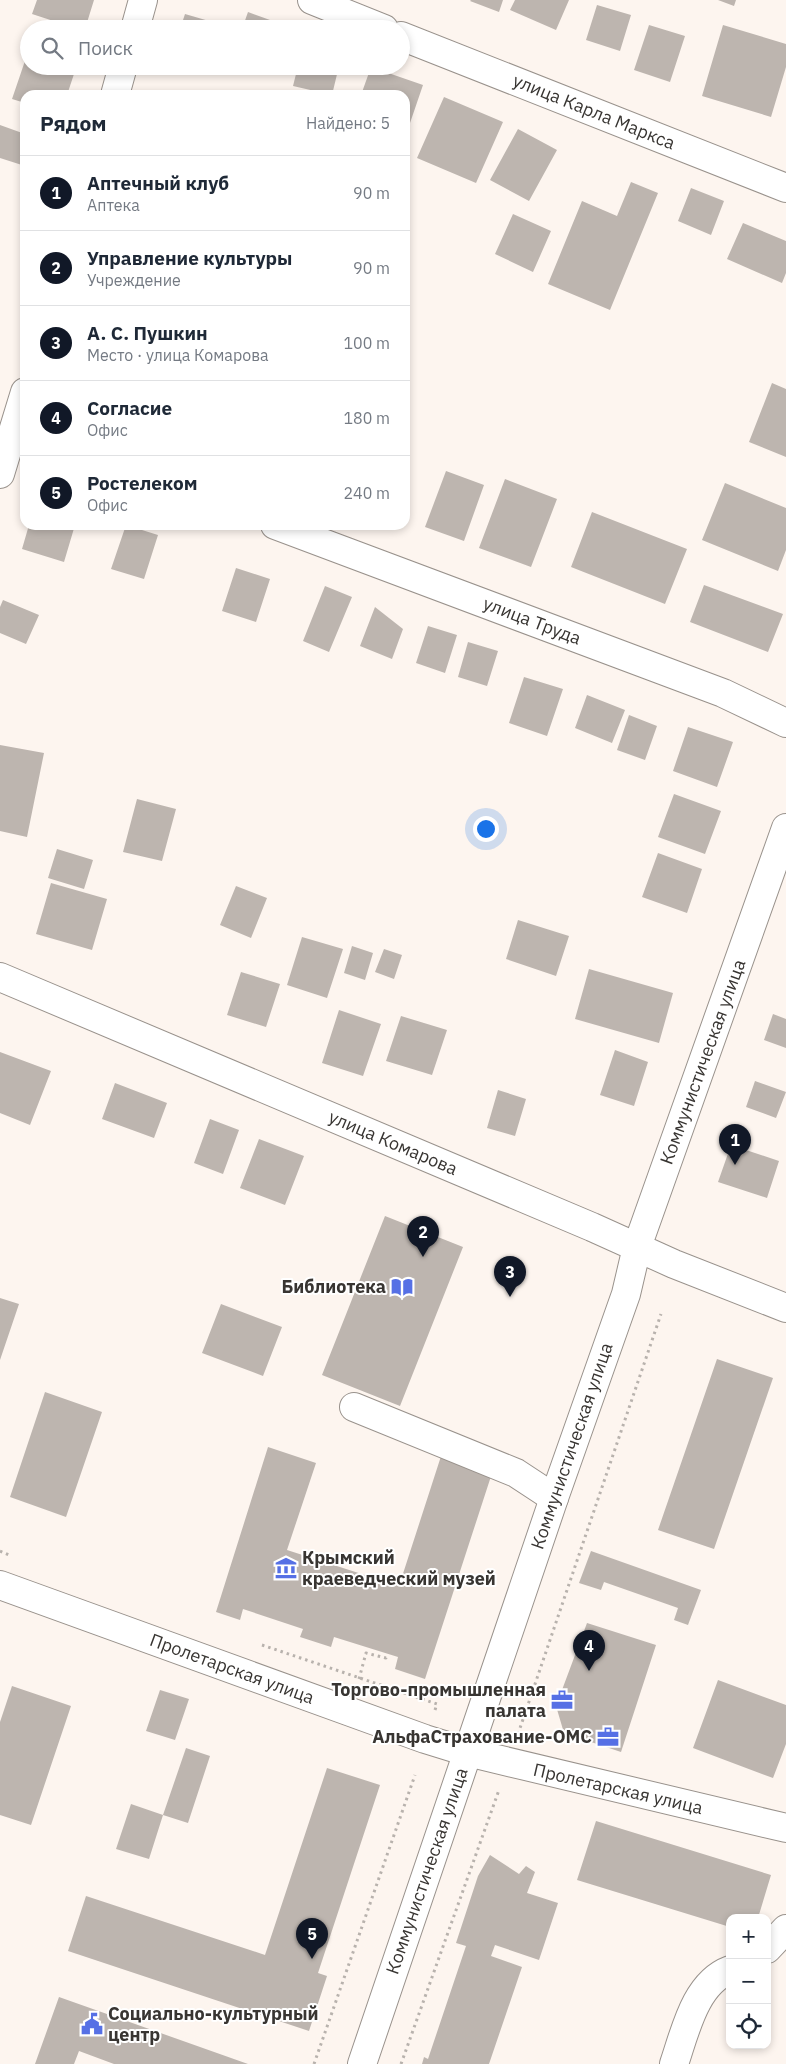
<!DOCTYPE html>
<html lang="ru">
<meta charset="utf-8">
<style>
:root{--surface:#fff;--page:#f2f2f3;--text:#1f2937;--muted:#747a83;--line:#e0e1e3;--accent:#111827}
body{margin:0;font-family:"IBM Plex Sans",sans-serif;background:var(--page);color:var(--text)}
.controls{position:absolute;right:15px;bottom:15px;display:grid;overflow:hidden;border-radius:10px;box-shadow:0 2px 8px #0003}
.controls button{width:45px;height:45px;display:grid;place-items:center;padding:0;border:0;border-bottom:1px solid var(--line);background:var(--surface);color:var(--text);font:25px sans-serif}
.you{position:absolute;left:485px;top:828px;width:18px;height:18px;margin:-12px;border:4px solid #fff;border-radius:50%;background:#1a73e8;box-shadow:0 0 0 8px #1a73e833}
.badge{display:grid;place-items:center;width:32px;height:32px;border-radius:50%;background:var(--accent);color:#fff;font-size:16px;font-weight:700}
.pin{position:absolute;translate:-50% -41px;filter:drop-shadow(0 1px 2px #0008)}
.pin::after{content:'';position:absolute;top:26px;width:18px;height:15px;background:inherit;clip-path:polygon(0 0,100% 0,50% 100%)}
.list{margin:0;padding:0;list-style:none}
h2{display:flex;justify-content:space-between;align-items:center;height:65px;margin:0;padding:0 20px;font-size:21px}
h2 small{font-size:16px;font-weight:400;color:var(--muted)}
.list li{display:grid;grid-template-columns:32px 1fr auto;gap:15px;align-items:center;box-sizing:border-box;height:75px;padding:0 20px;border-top:1px solid var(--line)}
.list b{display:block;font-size:19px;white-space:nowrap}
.list p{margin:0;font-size:16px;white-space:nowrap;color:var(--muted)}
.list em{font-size:16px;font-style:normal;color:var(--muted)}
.icon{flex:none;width:28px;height:28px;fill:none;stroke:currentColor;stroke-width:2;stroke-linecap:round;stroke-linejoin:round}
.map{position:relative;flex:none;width:786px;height:2064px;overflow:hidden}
.search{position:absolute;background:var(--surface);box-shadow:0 2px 8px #0003;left:20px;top:20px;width:390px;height:55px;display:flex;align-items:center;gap:12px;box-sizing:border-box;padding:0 18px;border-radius:28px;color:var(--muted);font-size:19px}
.panel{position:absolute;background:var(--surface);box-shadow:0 2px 8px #0003;left:20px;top:90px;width:390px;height:440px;border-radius:15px}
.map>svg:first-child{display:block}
.building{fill:#bdb5af}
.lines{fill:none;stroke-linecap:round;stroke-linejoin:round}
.minor-casing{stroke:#99928c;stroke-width:30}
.major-casing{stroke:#99928c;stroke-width:30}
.path{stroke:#b8b2ad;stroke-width:3;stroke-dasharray:2.5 4;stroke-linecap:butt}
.minor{stroke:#fff;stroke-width:28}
.major{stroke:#fff;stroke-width:28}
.labels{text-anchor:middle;stroke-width:4;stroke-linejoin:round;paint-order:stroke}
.street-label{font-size:18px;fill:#383532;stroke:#fff}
.poi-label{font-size:18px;font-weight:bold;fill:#383532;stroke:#fff;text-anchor:end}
</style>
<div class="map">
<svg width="786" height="2064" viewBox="0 0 786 2064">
<rect width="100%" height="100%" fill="#fdf5ef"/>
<path class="building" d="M 37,0 L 94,0 L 85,29 L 78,29 L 32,14 Z
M 471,0 L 503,0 L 499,12 L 470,1 Z
M 515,0 L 569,0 L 556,30 L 510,10 Z
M 718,0 L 736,0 L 734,6 Z
M 597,5 L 631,15 L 620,51 L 586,40 Z
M 248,12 L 295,29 L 242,29 Z
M 185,14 L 233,28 L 233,29 L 180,29 Z
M 649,25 L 685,36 L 670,82 L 634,70 Z
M 723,25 L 786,44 L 786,67 L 771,117 L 702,96 Z
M 27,55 L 29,66 L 61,66 L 75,71 L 67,95 L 25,95 L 25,103 L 12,99 Z
M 207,66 L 219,66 L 218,70 Z
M 298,66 L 339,66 L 332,95 L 293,86 Z
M 371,67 L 423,85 L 410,123 L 405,122 L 405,95 L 361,95 Z
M 444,97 L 503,122 L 476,183 L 417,158 Z
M 0,125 L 25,134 L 25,166 L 0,158 Z
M 518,129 L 557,150 L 529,201 L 490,180 Z
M 631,182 L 658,193 L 610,310 L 548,284 L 582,201 L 617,216 Z
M 691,188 L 724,201 L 711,235 L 678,221 Z
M 513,214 L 551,231 L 533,272 L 495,254 Z
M 743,223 L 786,241 L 786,273 L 782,283 L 727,259 Z
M 772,383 L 786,389 L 786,457 L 749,442 Z
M 405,453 L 410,455 L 405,466 Z
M 446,471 L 484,485 L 464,541 L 425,527 Z
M 505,479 L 557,499 L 531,567 L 479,548 Z
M 725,483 L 786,508 L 786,550 L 778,571 L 702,540 Z
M 592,512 L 687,549 L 665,604 L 571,567 Z
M 29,525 L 75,525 L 64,562 L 22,549 Z
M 126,525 L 158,535 L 144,579 L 111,569 Z
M 236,568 L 270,579 L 256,622 L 222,611 Z
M 704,585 L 783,614 L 768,652 L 690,622 Z
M 325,586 L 352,597 L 329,652 L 303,641 Z
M 3,600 L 39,615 L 26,644 L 0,633 L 0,607 Z
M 375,607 L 403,629 L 392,659 L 360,646 Z
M 428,626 L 457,635 L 445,673 L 416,663 Z
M 468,642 L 498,651 L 487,686 L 458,677 Z
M 524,677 L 563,689 L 547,736 L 509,723 Z
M 587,695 L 625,710 L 612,743 L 575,728 Z
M 629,715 L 657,726 L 645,760 L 617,750 Z
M 688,727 L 733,742 L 717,787 L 673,771 Z
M 0,745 L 44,753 L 27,837 L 0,831 Z
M 674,794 L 721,811 L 705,854 L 658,837 Z
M 137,799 L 176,809 L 162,861 L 123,852 Z
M 57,849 L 93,860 L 84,889 L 48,878 Z
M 658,853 L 702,869 L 687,913 L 642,897 Z
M 51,883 L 107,899 L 92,950 L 36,934 Z
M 236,886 L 267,898 L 251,938 L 220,925 Z
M 518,920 L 569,936 L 556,976 L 506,959 Z
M 302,937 L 343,949 L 327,998 L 287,985 Z
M 352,946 L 373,953 L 365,980 L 344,973 Z
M 384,949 L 402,955 L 394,979 L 375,972 Z
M 589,969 L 673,993 L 659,1043 L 575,1019 Z
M 241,972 L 280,984 L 266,1027 L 227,1015 Z
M 339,1010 L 381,1024 L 363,1076 L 322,1063 Z
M 773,1014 L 786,1019 L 786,1048 L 764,1040 Z
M 401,1016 L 447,1030 L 432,1075 L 386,1061 Z
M 615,1050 L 648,1062 L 634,1106 L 600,1095 Z
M 0,1052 L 51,1071 L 30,1125 L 0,1113 Z
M 755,1081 L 786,1092 L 776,1118 L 746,1107 Z
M 115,1083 L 167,1103 L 154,1138 L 102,1119 Z
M 498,1090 L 526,1099 L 515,1136 L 487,1128 Z
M 210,1119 L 239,1130 L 223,1174 L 194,1163 Z
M 259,1139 L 304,1156 L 285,1205 L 240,1188 Z
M 731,1145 L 779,1161 L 767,1198 L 718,1182 Z
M 385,1216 L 463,1247 L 400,1406 L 322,1375 Z
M 0,1298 L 19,1304 L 0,1360 Z
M 221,1304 L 282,1327 L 263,1376 L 202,1353 Z
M 717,1359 L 773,1378 L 714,1549 L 658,1530 Z
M 45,1392 L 102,1412 L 66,1517 L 10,1497 Z
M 268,1447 L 316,1463 L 287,1550 L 399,1586 L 443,1450 L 494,1467 L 425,1679 L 395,1669 L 398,1657 L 334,1637 L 331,1647 L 300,1637 L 303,1629 L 243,1609 L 240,1620 L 216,1612 Z
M 591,1551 L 701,1590 L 688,1625 L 674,1620 L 678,1608 L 604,1582 L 601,1590 L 579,1583 Z
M 587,1623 L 656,1645 L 621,1752 L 564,1733 L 556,1706 Z
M 718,1680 L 786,1705 L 786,1744 L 773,1778 L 693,1748 Z
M 12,1686 L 71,1706 L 31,1825 L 0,1815 L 0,1722 Z
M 160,1690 L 189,1699 L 175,1740 L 146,1731 Z
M 186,1748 L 210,1756 L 188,1823 L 163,1815 Z
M 327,1768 L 380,1785 L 318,1973 L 327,1976 L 309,2031 L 68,1951 L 86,1896 L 265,1955 Z
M 131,1804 L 163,1815 L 149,1859 L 116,1849 Z
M 596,1821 L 771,1875 L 758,1918 L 730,1918 L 730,1927 L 577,1880 Z
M 490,1855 L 519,1874 L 526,1866 L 535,1872 L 527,1893 L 558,1903 L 539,1960 L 495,1945 L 491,1956 L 522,1967 L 489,2064 L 422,2064 L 424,2057 L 428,2059 L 466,1946 L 456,1943 L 478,1876 Z
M 59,1997 L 248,2064 L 114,2064 L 79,2051 L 74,2064 L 35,2064 Z"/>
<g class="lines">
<g class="minor-casing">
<path id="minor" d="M 312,0 L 384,29
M 135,29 L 143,0
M 401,36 L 786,188
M 115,95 L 123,66
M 0,474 L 25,392
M 275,525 L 723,693 L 786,723
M 354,1407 L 516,1473 L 554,1498
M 0,1585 L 425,1739 L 467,1752 L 786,1828
M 767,1949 L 786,1929
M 674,2064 C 685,2032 695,1983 730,1970"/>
</g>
<g class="major-casing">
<path id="major" d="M 0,977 L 592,1227 L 674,1264 L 786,1308
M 362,2064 L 554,1498 L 626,1294 L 637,1247 L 786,828"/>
</g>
<path class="path" d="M 0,1551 L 9,1555
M 262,1645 L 437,1704 L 435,1710
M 359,1679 L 366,1653 L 386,1658 L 387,1654
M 518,1734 L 661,1314
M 314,2064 L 415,1775
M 401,2064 L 499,1790"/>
<use href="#minor" class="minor"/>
<use href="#major" class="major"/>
</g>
<defs>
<g id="library-bare" transform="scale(1.725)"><path d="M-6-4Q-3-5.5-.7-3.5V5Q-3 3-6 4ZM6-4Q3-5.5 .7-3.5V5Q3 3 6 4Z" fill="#5670e5" stroke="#fff" stroke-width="2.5" paint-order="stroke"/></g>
<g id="museum-bare" transform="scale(1.725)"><path d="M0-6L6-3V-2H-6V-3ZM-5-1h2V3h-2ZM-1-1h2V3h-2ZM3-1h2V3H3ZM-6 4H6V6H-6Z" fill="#5670e5" stroke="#fff" stroke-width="2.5" paint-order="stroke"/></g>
<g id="office-bare" transform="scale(1.725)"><path d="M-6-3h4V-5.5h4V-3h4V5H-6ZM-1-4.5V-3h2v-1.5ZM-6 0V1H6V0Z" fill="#5670e5" stroke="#fff" stroke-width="2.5" paint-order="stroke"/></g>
<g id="civic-bare" transform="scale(1.725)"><path d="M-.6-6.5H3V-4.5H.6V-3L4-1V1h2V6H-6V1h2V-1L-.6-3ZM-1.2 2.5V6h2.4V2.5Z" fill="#5670e5" stroke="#fff" stroke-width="2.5" paint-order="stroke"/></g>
</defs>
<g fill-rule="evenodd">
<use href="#library-bare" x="402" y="1287"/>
<use href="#museum-bare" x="286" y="1568"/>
<use href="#office-bare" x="562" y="1700"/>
<use href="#office-bare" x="608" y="1737"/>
<use href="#civic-bare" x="92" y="2024"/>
</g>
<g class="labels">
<g class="street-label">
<text transform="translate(594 112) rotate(22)" y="6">улица Карла Маркса</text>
<text transform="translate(532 621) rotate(21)" y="6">улица Труда</text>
<text transform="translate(703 1062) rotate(-70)" y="6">Коммунистическая улица</text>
<text transform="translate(393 1143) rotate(23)" y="6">улица Комарова</text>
<text transform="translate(572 1446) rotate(-71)" y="6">Коммунистическая улица</text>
<text transform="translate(232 1669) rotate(20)" y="6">Пролетарская улица</text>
<text transform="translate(618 1789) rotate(13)" y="6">Пролетарская улица</text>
<text transform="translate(427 1871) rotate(-71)" y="6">Коммунистическая улица</text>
</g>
<g class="poi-label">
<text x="386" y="1293">Библиотека</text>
<text x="302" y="1564" text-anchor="start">Крымский<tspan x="302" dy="21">краеведческий музей</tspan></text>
<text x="546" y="1696">Торгово-промышленная<tspan x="546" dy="21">палата</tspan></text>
<text x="592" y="1743">АльфаСтрахование-ОМС</text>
<text x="108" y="2020" text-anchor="start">Социально-культурный<tspan x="108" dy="21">центр</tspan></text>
</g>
</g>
</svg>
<div class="controls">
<button>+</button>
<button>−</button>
<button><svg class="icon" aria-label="locate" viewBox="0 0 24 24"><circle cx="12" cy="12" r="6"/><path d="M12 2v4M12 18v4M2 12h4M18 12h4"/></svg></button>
</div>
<div class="you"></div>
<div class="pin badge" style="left:735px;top:1165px">1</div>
<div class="pin badge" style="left:423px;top:1257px">2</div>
<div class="pin badge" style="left:510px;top:1297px">3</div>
<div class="pin badge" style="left:589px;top:1671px">4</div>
<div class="pin badge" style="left:312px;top:1959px">5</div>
<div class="search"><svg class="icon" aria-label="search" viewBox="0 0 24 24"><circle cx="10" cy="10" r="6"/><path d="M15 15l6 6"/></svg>Поиск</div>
<section class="panel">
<h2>Рядом<small>Найдено: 5</small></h2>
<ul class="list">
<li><span class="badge">1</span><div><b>Аптечный клуб</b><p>Аптека</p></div><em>90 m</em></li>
<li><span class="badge">2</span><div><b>Управление культуры</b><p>Учреждение</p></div><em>90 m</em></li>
<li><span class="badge">3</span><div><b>А. С. Пушкин</b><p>Место · улица Комарова</p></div><em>100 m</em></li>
<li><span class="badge">4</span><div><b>Согласие</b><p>Офис</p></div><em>180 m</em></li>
<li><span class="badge">5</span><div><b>Ростелеком</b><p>Офис</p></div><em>240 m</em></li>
</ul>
</section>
</div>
